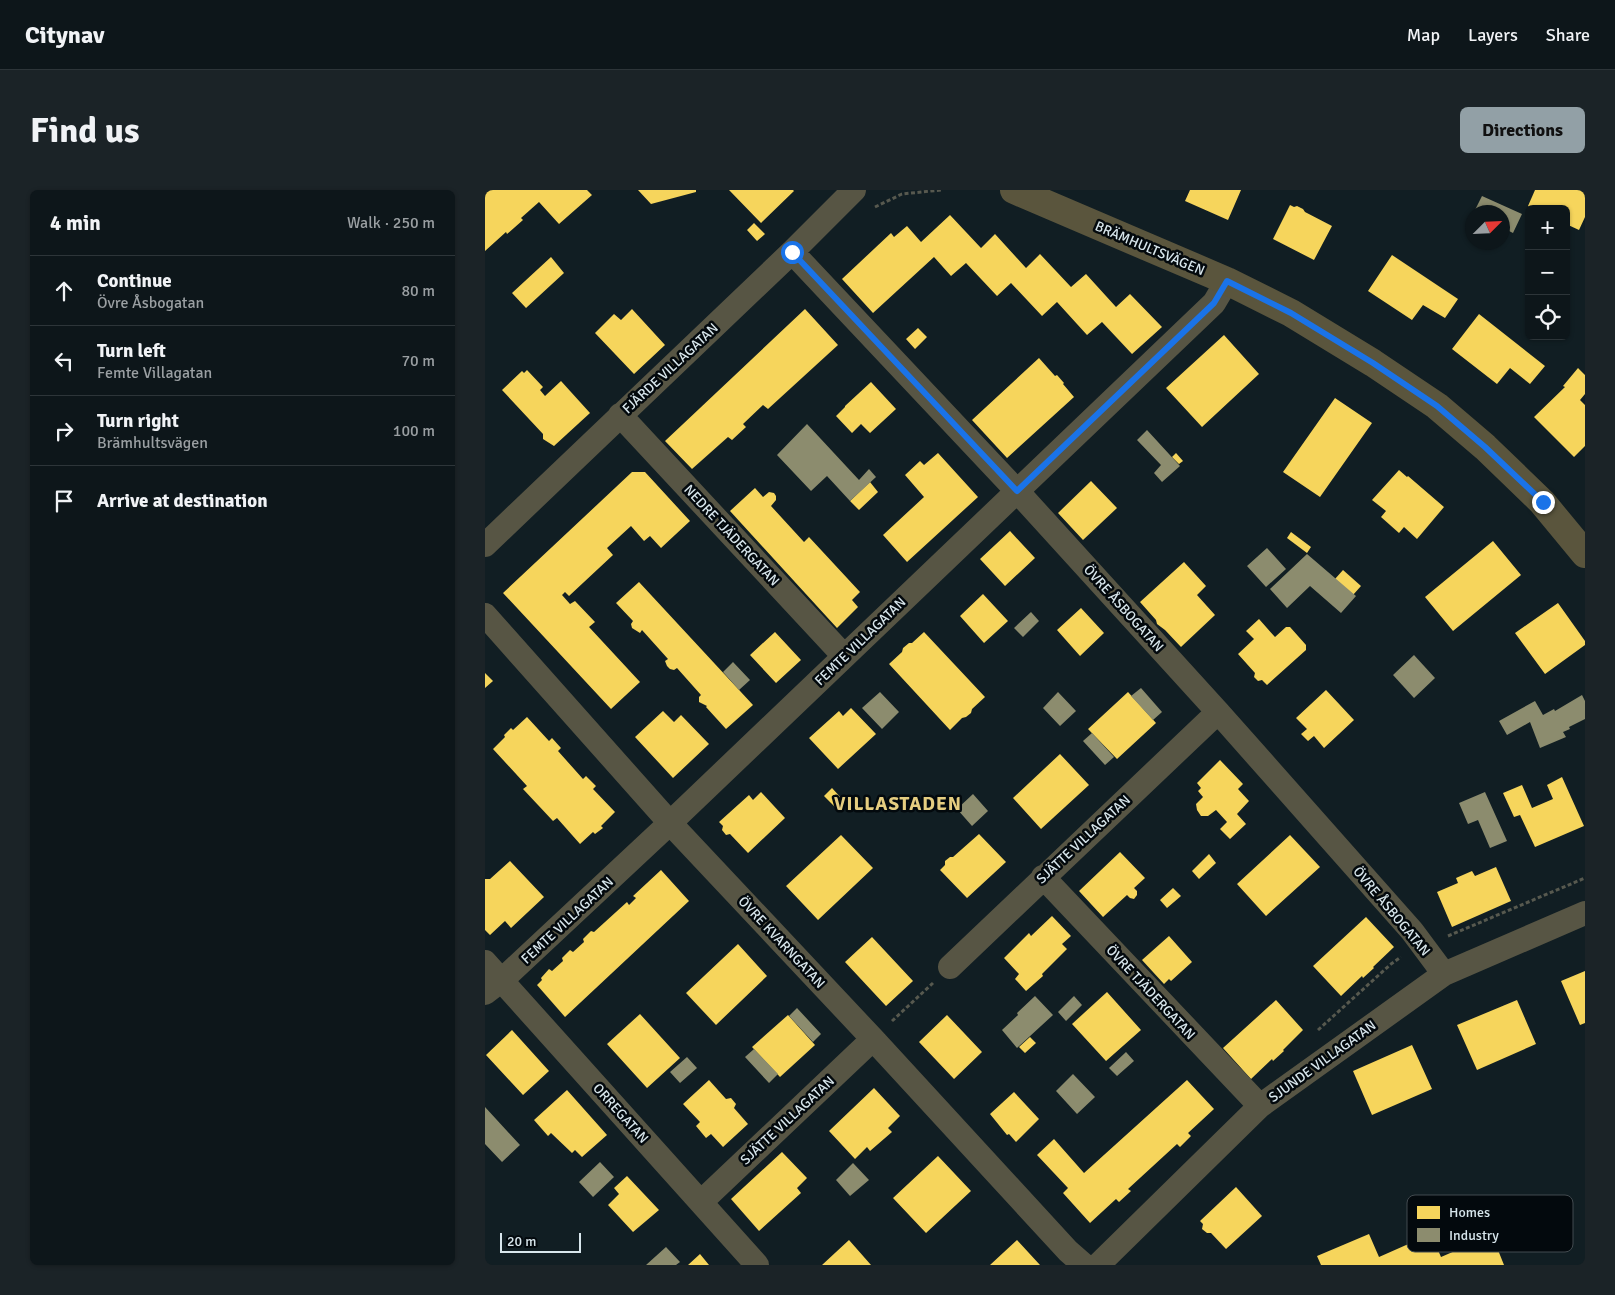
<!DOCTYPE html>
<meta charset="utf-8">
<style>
:root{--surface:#0d161a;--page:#1b2327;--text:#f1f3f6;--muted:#9a9fa2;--line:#2d3539;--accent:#92a0a6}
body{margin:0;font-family:Signika,sans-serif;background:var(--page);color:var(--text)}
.controls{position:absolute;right:15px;top:15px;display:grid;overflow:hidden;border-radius:8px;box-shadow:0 1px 4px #0004}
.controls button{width:45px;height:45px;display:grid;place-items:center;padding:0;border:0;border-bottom:1px solid var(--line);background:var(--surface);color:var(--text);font:25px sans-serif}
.compass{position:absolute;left:980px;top:15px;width:45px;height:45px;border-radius:50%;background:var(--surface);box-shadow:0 1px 4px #0004;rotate:66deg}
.scale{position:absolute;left:15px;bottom:12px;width:81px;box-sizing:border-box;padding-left:5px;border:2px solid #d8e6ec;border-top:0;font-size:14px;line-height:18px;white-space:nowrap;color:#d8e6ec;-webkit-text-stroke:4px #03090d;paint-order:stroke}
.stop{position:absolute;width:15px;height:15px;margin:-11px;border:4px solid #1a73e8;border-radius:50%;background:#fff}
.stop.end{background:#1a73e8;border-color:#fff;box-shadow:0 1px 5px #0008}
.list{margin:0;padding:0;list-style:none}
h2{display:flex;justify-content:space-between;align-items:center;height:65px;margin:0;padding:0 20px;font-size:21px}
h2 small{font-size:16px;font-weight:400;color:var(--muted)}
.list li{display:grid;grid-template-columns:32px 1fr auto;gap:15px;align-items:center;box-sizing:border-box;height:70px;padding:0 20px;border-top:1px solid var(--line)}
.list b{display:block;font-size:19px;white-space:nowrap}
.list p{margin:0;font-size:16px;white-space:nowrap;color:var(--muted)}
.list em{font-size:16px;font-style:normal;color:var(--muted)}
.icon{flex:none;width:28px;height:28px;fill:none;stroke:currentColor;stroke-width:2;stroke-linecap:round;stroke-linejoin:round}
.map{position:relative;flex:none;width:1100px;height:1075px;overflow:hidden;border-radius:8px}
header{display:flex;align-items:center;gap:30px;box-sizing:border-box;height:70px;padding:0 25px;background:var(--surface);border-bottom:1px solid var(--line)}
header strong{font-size:24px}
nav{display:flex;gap:28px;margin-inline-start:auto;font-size:18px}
.intro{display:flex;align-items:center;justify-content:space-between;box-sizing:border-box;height:120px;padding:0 30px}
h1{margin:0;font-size:35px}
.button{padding:12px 22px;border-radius:8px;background:var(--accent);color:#111;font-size:18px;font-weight:700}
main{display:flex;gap:30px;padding:0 30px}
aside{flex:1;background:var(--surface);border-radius:8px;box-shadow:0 1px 4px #0004}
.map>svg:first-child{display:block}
.homes{fill:#f6d55c}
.industry{fill:#8c8c6e}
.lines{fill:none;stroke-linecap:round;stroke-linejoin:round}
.path{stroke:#57594f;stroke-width:3;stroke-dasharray:4 2.5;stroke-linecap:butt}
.street{stroke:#575544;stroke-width:24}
.secondary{stroke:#5a553d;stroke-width:28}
.route{stroke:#1a73e8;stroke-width:6}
.labels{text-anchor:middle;stroke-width:5;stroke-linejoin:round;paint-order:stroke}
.street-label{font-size:14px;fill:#d8e6ec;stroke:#03090d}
.district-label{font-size:19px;font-weight:bold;letter-spacing:1px;fill:#e5cd80;stroke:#03090d}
.key{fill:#03090d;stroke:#434b50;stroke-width:1}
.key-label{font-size:14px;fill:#d8e6ec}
</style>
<header>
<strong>Citynav</strong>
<nav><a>Map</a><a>Layers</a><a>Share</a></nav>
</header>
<div class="intro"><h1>Find us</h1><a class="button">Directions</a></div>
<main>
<aside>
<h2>4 min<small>Walk · 250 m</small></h2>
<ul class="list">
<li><svg class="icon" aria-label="ahead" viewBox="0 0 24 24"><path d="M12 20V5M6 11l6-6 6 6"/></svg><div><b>Continue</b><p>Övre Åsbogatan</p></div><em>80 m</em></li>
<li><svg class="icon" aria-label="left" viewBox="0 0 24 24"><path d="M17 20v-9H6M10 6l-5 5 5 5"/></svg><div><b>Turn left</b><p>Femte Villagatan</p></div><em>70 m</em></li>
<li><svg class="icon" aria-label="right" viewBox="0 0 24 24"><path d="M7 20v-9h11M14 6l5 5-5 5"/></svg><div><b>Turn right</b><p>Brämhultsvägen</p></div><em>100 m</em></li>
<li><svg class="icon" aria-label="arrive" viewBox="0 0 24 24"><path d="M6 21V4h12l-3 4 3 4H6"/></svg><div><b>Arrive at destination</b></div></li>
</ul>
</aside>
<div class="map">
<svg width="1100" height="1075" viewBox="0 0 1100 1075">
<rect width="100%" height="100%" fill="#111e23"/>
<path class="homes" d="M 0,0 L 102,0 L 107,5 L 74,34 L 54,12 L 36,28 L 38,30 L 22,44 L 21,42 L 0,61 Z
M 153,0 L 211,0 L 211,2 L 166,14 Z
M 244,0 L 308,0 L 309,1 L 276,33 Z
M 705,0 L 756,0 L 743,30 L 700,11 Z
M 1050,0 L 1100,0 L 1100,27 L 1094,40 L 1081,34 L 1081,19 L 1048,19 L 1043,16 Z
M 805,15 L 809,17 L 812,16 L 818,19 L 820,22 L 847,36 L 829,70 L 788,49 Z
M 465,25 L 496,58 L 510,44 L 541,78 L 555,64 L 586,97 L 601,84 L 631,117 L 645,104 L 677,137 L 647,164 L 617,132 L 602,145 L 572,112 L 557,126 L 526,93 L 512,106 L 481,73 L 466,86 L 449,67 L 388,123 L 357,89 L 406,43 L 409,47 L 422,36 L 436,52 Z
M 269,33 L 280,44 L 272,51 L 262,40 Z
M 907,65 L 973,109 L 960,128 L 938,115 L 927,130 L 883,101 Z
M 66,67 L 79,83 L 41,118 L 27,103 Z
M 147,119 L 180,155 L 149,184 L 110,143 L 129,124 L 136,130 Z
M 320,119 L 353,155 L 283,219 L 278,215 L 258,234 L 261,237 L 247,250 L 243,247 L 207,279 L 180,251 Z
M 994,124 L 1060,176 L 1045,194 L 1025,178 L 1012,194 L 967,159 Z
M 433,138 L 442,147 L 430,159 L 421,149 Z
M 739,145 L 774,184 L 717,237 L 681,198 Z
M 554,168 L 570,186 L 572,185 L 579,193 L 578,194 L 589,207 L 522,268 L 487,230 Z
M 1093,178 L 1100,185 L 1100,204 L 1095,210 L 1100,215 L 1100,256 L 1089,267 L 1049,227 L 1080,197 L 1078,196 Z
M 42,180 L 58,197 L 55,200 L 60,206 L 76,191 L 105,223 L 69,256 L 58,249 L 58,244 L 17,200 L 37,181 L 39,183 Z
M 386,192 L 411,219 L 385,243 L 376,234 L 367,243 L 351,226 L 360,217 L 360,216 Z
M 850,208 L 887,233 L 835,307 L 798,282 Z
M 453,263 L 493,307 L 422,372 L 398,345 L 439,307 L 420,285 L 435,271 L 439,275 Z
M 691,263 L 698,271 L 694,274 L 687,267 Z
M 914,280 L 922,287 L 923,286 L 959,317 L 932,349 L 919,337 L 914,343 L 896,327 L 901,321 L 887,310 Z
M 147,282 L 160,282 L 205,331 L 176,358 L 165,346 L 159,351 L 146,336 L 122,358 L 128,365 L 84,406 L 80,402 L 77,405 L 85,414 L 90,411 L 110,432 L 104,437 L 155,492 L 126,519 L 18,403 Z
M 606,291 L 632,318 L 598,350 L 573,323 Z
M 385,292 L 393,302 L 374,320 L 365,311 Z
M 270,298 L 278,307 L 284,302 L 289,303 L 291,306 L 291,310 L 286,316 L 319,352 L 324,347 L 375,402 L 367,410 L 373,417 L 352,438 L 245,321 Z
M 525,341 L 550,368 L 520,396 L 495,369 Z
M 806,342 L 826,357 L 822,363 L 802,348 Z
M 1008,351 L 1036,385 L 968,441 L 940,407 Z
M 699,372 L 721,396 L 712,405 L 730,425 L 696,457 L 680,440 L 672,434 L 671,430 L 655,412 Z
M 858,380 L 876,396 L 868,405 L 850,389 Z
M 154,392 L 268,515 L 241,539 L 221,517 L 222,516 L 214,512 L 214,507 L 216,505 L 192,478 L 189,480 L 185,479 L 182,476 L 180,471 L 183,469 L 157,440 L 155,443 L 147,438 L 146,434 L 148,431 L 131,413 Z
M 498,404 L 523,431 L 499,453 L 475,426 Z
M 1073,413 L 1100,451 L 1100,455 L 1060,484 L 1030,443 Z
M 596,418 L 619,443 L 595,466 L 572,440 Z
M 774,429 L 790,447 L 801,437 L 805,437 L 821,455 L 821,460 L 782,495 L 777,490 L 773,491 L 769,487 L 770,483 L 753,464 L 769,449 L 761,441 Z
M 290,442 L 316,470 L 291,493 L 265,465 Z
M 439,442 L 500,507 L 487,519 L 486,523 L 481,527 L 477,528 L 465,540 L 404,474 L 417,462 L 418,458 L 424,453 L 427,453 Z
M 0,483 L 8,491 L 0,498 Z
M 841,500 L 869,530 L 839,558 L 829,546 L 823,551 L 816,544 L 822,539 L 811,528 Z
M 643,502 L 671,533 L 632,569 L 603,539 Z
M 366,518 L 391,544 L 353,579 L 324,548 L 354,521 L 358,526 Z
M 178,521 L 189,532 L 196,525 L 224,554 L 188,588 L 150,547 Z
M 42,527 L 64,551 L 67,548 L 76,558 L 73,561 L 98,589 L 101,586 L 111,596 L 108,599 L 130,622 L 116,636 L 118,638 L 110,644 L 108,642 L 95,654 L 72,628 L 68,631 L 38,599 L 42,596 L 8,559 L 20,547 L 19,545 L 26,538 L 28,540 Z
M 575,564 L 604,595 L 556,639 L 528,608 Z
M 735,570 L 758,594 L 753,599 L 764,611 L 752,624 L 761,634 L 745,649 L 735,639 L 742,632 L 731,620 L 723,626 L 716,626 L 712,620 L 711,614 L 718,607 L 713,601 L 716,598 L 712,593 Z
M 1077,587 L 1099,636 L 1050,657 L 1035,625 L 1029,627 L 1018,603 L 1037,595 L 1047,618 L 1068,609 L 1062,595 Z
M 347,598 L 358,610 L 350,617 L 339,606 Z
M 276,602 L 300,628 L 263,663 L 245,644 L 241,645 L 237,640 L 238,636 L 234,632 L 264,605 L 268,610 Z
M 494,644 L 521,672 L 482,708 L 455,680 L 460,675 L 460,671 L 465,667 L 468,667 Z
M 356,645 L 388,678 L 333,730 L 301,696 Z
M 805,645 L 835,677 L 781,726 L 752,694 Z
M 635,662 L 660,688 L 649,698 L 652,701 L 652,705 L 649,709 L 645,708 L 642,705 L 618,727 L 594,701 Z
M 724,664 L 731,673 L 714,689 L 707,681 Z
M 25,671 L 59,707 L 26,738 L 20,731 L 5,745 L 0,740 L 0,689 L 5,689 Z
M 1011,677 L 1026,711 L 967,737 L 952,702 L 973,693 L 971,688 L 987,681 L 990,686 Z
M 176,680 L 204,711 L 80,827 L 52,795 L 57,790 L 56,788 L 64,779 L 67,781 L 78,771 L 77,768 L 85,760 L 88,762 L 99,752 L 98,749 L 106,741 L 109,742 L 142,712 L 144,715 L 151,708 L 148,706 Z
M 688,698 L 696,706 L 682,718 L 675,710 Z
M 567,726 L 586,746 L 577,754 L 582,759 L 557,784 L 558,786 L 541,801 L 530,789 L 534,784 L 519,768 L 544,743 L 546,746 Z
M 881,727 L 909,757 L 888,777 L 889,778 L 878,788 L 877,786 L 856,806 L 828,776 Z
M 684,746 L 707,772 L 686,791 L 684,789 L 679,794 L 657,770 Z
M 387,747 L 428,791 L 401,816 L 360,772 Z
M 253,754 L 282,786 L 231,835 L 201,803 Z
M 1100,781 L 1100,833 L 1095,835 L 1076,791 Z
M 622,802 L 656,840 L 621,871 L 587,834 Z
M 791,810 L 818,840 L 798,860 L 799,861 L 788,871 L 787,869 L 766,889 L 738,858 Z
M 1032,810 L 1051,854 L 992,880 L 972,835 Z
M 155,824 L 195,868 L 162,898 L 122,854 Z
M 303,825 L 330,855 L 295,887 L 267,857 Z
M 462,825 L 497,862 L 469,889 L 434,852 Z
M 27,840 L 64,881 L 38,905 L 1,865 Z
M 545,847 L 551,853 L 540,863 L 534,857 Z
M 927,855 L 947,899 L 887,925 L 868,881 Z
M 224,890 L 241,909 L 246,908 L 251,914 L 249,918 L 263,934 L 238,957 L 226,944 L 221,948 L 211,936 L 215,932 L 198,914 Z
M 702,890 L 729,919 L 703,943 L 706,946 L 695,957 L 692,954 L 643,999 L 646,1001 L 634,1012 L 631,1009 L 605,1033 L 578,1003 L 583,998 L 552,965 L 569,949 L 599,983 Z
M 389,898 L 415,926 L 403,938 L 407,942 L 385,961 L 382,957 L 370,969 L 344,941 Z
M 82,900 L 122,945 L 97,967 L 90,960 L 87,963 L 66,943 L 63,946 L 49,930 Z
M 529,902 L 554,929 L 531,952 L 524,944 L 522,945 L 505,924 Z
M 297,962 L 322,988 L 312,998 L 316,1003 L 274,1041 L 246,1009 Z
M 453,966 L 486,1001 L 441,1043 L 408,1008 Z
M 142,986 L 174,1020 L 148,1042 L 123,1015 L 134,1004 L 129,998 Z
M 751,997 L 777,1026 L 741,1059 L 726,1043 L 722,1043 L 717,1039 L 718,1034 L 715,1031 Z
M 884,1044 L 894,1067 L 946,1044 L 956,1067 L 1007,1045 L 1019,1075 L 836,1075 L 832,1066 Z
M 364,1050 L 386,1075 L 337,1075 Z
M 532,1050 L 555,1075 L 505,1075 Z
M 215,1064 L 224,1075 L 203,1075 Z"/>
<path class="industry" d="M 997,6 L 1037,24 L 1028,43 L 1018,38 L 1018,22 L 989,22 Z
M 322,234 L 374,290 L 384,279 L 391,287 L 365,311 L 342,286 L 326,301 L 292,265 Z
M 662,240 L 695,276 L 677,292 L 669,283 L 676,275 L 652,250 Z
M 782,358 L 801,379 L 781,397 L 762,376 Z
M 822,364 L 871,406 L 856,423 L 825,396 L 802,418 L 785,399 Z
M 546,422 L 554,431 L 538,447 L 529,438 Z
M 929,465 L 950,488 L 929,508 L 908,485 Z
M 248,472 L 265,490 L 254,500 L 238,482 Z
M 656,498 L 677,522 L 668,530 L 646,506 Z
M 395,502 L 414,522 L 397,539 L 377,518 Z
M 573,502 L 591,521 L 575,536 L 558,518 Z
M 1097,505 L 1100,511 L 1100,529 L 1084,537 L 1085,539 L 1078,542 L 1081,547 L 1055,558 L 1045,532 L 1022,545 L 1014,531 L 1050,511 L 1058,525 L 1069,519 L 1070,521 Z
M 607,543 L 629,567 L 620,575 L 598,551 Z
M 1000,602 L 1022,651 L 1005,658 L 993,630 L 983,634 L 974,613 Z
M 488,604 L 503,621 L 487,636 L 472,619 Z
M 550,806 L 568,825 L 532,858 L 517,840 L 533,825 L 532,823 Z
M 589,806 L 597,815 L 581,831 L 573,822 Z
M 312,818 L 336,844 L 328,852 L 304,826 Z
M 269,859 L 293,884 L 284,893 L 260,867 Z
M 641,862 L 649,871 L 632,886 L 624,878 Z
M 202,867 L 212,878 L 195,893 L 185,882 Z
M 588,884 L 610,907 L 592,924 L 571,901 Z
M 0,917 L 35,955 L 17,972 L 0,954 Z
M 115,972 L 129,987 L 108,1007 L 94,992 Z
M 368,973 L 384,990 L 365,1006 L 351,990 Z
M 181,1057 L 195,1072 L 191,1075 L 161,1075 Z"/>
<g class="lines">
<path class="path" d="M 390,17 L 417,4 L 456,0
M 963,746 L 1100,688
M 407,831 L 448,793
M 833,840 L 906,774 L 916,767"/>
<path class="street" d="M 307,62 L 532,301 L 733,522 L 927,741 L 959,784
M 135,225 L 359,466
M 0,355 L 307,62 L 369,0
M 0,425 L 185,633 L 388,849 L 583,1061 L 599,1075
M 558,687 L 775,916
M 0,772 L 272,1075
M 465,777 L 733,522
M 0,803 L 17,790 L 185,633 L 729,113 L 742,91
M 216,1012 L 388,849
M 613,1075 L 775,916 L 959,784 L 1100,723"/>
<path class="secondary" d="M 529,0 L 742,91 L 806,123 L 888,173 L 952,216 L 1000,257 L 1057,312 L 1100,364"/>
</g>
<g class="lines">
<path class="route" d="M 307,62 L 532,301 L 729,113 L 742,91 L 806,123 L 888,173 L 952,216 L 1000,257 L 1058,312"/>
</g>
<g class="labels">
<g class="street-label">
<text transform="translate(665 58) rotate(23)" y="5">BRÄMHULTSVÄGEN</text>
<text transform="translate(185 178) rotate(-43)" y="5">FJÄRDE VILLAGATAN</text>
<text transform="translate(247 345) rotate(47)" y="5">NEDRE TJÄDERGATAN</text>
<text transform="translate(639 418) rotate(48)" y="5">ÖVRE ÅSBOGATAN</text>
<text transform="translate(375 451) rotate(-44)" y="5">FEMTE VILLAGATAN</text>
<text transform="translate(598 649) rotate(-43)" y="5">SJÄTTE VILLAGATAN</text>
<text transform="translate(907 721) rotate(50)" y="5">ÖVRE ÅSBOGATAN</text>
<text transform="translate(82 730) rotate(-43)" y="5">FEMTE VILLAGATAN</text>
<text transform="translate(297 752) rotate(47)" y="5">ÖVRE KVARNGATAN</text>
<text transform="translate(666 802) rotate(47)" y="5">ÖVRE TJÄDERGATAN</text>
<text transform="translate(837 871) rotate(-36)" y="5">SJUNDE VILLAGATAN</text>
<text transform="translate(136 923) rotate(48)" y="5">ORREGATAN</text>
<text transform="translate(302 930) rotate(-43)" y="5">SJÄTTE VILLAGATAN</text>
</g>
<g class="district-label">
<text x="413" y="620">VILLASTADEN</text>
</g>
</g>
<rect x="922" y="1005" width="166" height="57" rx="8" class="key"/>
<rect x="932" y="1016" width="23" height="13" fill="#f6d55c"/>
<rect x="932" y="1038" width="23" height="14" fill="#8c8c6e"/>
<g class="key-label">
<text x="964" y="1027">Homes</text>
<text x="964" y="1050">Industry</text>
</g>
</svg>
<div class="controls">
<button>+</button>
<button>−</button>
<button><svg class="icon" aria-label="locate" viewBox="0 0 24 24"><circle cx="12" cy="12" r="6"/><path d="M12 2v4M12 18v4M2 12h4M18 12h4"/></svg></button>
</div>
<svg class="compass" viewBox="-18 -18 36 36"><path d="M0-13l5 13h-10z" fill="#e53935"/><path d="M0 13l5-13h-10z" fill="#9a9fa2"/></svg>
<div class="scale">20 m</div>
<div class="stop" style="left:307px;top:62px"></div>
<div class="stop end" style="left:1058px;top:312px"></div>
</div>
</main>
